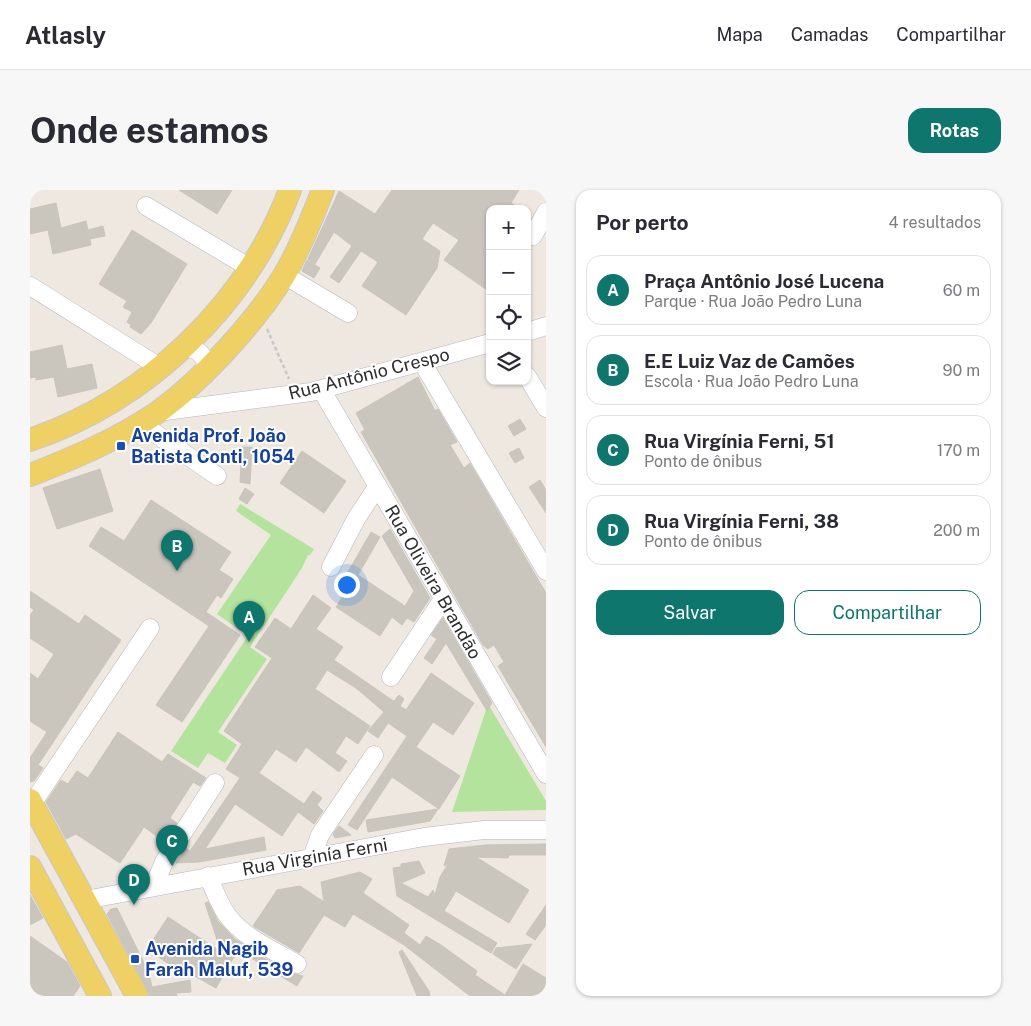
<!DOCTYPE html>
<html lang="pt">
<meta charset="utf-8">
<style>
:root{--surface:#fff;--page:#f7f7f7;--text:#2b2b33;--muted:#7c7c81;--line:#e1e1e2;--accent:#0f766e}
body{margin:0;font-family:"Public Sans",sans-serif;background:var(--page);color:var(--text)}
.controls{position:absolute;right:15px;top:15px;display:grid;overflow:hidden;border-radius:10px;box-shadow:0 1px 4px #0004}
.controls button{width:45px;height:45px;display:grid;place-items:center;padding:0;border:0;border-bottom:1px solid var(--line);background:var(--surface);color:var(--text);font:25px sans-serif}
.you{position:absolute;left:316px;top:394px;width:18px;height:18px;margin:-12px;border:4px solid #fff;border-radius:50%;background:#1a73e8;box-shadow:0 0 0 8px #1a73e833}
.badge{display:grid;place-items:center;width:32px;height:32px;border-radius:50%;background:var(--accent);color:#fff;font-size:16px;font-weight:700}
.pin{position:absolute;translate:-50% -41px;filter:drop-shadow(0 1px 2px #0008)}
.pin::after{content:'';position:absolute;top:26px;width:18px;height:15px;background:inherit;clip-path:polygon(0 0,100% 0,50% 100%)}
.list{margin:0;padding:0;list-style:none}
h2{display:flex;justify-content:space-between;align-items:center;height:65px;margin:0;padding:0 20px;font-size:21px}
h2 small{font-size:16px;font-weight:400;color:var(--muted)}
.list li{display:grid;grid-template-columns:32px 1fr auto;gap:15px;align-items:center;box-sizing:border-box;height:70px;margin:0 10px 10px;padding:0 10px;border:1px solid var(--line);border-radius:15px}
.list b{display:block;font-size:19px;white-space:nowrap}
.list p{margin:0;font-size:16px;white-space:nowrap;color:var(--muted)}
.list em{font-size:16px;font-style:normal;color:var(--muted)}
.actions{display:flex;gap:10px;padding:15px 20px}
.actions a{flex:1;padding:11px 0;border:1px solid var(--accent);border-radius:15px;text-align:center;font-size:18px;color:var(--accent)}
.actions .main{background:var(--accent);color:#fff}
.icon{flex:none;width:28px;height:28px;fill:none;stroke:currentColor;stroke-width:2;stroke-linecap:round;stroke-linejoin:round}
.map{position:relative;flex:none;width:516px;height:806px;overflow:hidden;border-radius:15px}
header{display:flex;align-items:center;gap:30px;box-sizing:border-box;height:70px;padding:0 25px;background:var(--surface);border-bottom:1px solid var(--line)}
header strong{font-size:24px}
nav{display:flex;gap:28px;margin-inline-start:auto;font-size:18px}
.intro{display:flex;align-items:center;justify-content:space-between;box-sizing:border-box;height:120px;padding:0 30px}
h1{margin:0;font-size:35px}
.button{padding:12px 22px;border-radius:15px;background:var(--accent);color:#fff;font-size:18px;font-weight:700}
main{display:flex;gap:30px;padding:0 30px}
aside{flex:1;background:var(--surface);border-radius:15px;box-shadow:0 1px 4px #0004}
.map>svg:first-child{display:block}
.green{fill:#b4e39e}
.building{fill:#cac6be;stroke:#cac4b9}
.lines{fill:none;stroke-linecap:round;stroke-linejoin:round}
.minor-casing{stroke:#b3b6c0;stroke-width:19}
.major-casing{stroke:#c8c8c8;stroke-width:24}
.path{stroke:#c8c8c8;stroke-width:2.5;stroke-dasharray:4 2.5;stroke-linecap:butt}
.minor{stroke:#fff;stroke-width:18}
.major{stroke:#eed064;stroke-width:22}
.transit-dot{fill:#1a4fb4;stroke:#fff;stroke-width:2}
.labels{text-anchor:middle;stroke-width:4;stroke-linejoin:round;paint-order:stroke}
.street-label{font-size:18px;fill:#2d2d2d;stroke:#fff}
.transit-label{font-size:18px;font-weight:bold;fill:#164399;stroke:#fff;text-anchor:start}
</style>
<header>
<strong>Atlasly</strong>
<nav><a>Mapa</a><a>Camadas</a><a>Compartilhar</a></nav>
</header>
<div class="intro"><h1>Onde estamos</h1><a class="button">Rotas</a></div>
<main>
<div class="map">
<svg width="516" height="806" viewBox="0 0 516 806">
<rect width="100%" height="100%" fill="#eee8e0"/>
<path class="green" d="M 210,314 L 284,359 L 280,365 L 278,365 L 272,378 L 220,457 L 237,469 L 188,542 L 207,555 L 195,573 L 178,563 L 168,578 L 141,561 L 218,446 L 187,424 L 241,345 L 206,321 Z
M 458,514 L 516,611 L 516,620 L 422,622 Z"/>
<path class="building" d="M 149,0 L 202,0 L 187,24 Z
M 362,0 L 489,0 L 481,13 L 490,19 L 460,19 L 460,77 L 456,82 L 460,85 L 460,102 L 414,70 L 429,50 L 403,33 L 392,49 L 410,61 L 407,78 L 376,125 L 332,96 L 348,72 L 331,61 L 309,93 L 300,87 L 322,56 L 304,42 L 285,74 L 278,69 L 309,1 L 345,24 Z
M 26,13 L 31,38 L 56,31 L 58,40 L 73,36 L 75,46 L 60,49 L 61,55 L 23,64 L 18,40 L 0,44 L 0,19 Z
M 102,40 L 157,74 L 121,133 L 111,144 L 100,137 L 101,135 L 97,132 L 102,122 L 93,117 L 97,111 L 69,94 Z
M 277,70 L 290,78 L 284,88 L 272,81 Z
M 32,155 L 37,179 L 62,174 L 67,198 L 28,207 L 24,187 L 6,190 L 6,187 L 0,188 L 0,162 Z
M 388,187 L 405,221 L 408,219 L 427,252 L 420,255 L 434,278 L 440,273 L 516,403 L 516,557 L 468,476 L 474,472 L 464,455 L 458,459 L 453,455 L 331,242 L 335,240 L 326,223 Z
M 490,229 L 496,239 L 484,246 L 478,236 Z
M 212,257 L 222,257 L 220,294 L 210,292 Z
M 489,258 L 494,268 L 485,273 L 479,263 Z
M 272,261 L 316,291 L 294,323 L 250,293 Z
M 70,279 L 83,321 L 27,339 L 13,298 Z
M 510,290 L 516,300 L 516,323 L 499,297 Z
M 215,298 L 224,304 L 217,314 L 209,309 Z
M 121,310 L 201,362 L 189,380 L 203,389 L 191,408 L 187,405 L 176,422 L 210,445 L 152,532 L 126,515 L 179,436 L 59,356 L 71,337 L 94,351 Z
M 360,339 L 400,408 L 384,432 L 377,428 L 372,435 L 362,427 L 350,446 L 306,417 L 318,398 L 311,394 L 341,342 L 350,347 L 328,385 L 375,416 L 384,401 L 352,346 Z
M 0,401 L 49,434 L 55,425 L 91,450 L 8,575 L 13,578 L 4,591 L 0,592 L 0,568 L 17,542 L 0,531 L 0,483 L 8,489 L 24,464 L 0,448 L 0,425 L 4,420 L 0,417 Z
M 283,405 L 301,418 L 286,439 L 313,457 L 304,470 L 362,510 L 364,511 L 369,505 L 374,509 L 370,516 L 376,520 L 401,483 L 444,513 L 423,545 L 403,532 L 386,557 L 430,586 L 409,619 L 362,587 L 327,640 L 318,635 L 377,546 L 358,533 L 348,548 L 338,541 L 354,522 L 326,498 L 297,480 L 285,499 L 340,536 L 328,554 L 316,546 L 305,563 L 317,571 L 309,582 L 276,557 L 266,572 L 246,559 L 229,583 L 274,614 L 283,601 L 292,608 L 287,615 L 293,621 L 284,634 L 268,622 L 252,646 L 205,614 L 175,659 L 234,647 L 236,660 L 169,672 L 146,673 L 156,658 L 160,661 L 210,588 L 196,579 L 212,554 L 194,541 L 242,468 L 225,457 L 245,428 L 261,439 Z
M 413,428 L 462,513 L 457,521 L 416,453 L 402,474 L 394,468 L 407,449 L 401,445 Z
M 88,542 L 132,572 L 138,564 L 176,588 L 170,596 L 163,592 L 140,628 L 147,633 L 137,647 L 130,643 L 128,647 L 114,637 L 90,673 L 46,644 L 36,649 L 16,612 L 31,590 L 38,594 L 47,581 L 58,588 Z
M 408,619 L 400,631 L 338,642 L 336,630 Z
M 309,636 L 321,645 L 305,648 L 303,644 Z
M 516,654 L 516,665 L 479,665 L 478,668 L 446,667 L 499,700 L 479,733 L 426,701 L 414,721 L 467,753 L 461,763 L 367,706 L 363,678 L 371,677 L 371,674 L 389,671 L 395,683 L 371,693 L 398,707 L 403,700 L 405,705 L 410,687 L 418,674 L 414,676 L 419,659 L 455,655 Z
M 330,682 L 342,689 L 333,703 L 379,735 L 374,743 L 390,755 L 396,746 L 411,755 L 447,781 L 445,785 L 475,805 L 493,774 L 516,788 L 516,806 L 440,806 L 374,755 L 323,724 L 315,737 L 294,725 L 269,763 L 223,736 L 247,700 L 270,696 L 294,712 L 291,692 Z
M 0,705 L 13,728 L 0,735 Z
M 178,712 L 188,731 L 205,749 L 234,768 L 262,783 L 273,786 L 267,796 L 208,760 L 186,798 L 159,783 L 159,788 L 117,759 L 138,727 L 191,762 L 175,713 Z
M 516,715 L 516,735 L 505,750 L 496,744 Z
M 87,718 L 119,783 L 122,797 L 160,790 L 161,802 L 146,803 L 147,806 L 120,806 L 77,724 L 81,719 Z
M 0,746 L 37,772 L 50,796 L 43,806 L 0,806 Z
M 502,754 L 486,779 L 463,764 L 466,758 Z
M 372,760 L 399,801 L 400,806 L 387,806 L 369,762 Z"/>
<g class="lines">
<g class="minor-casing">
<path id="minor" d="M 116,16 L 220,78
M 503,46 L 516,22
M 254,85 L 318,123
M 0,96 L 131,178
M 497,142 L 516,136
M 154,157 C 168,159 173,163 178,178
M 392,172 L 516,381
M 497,186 L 516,218
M 291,199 L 516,584
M 128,222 L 281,202 L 460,153
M 110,233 L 187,286
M 301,377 L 326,329 L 347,297
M 361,487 L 413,409
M 2,614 L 120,438
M 282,668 L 290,645 L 344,565
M 178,686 C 184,699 189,714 197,725 C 214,748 243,760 267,774
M 124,696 L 134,672 L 185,593
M 55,710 L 394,647 L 454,640 L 516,640"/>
</g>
<g class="major-casing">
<path id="major" d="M 0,250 C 117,210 216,116 260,0
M 0,285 C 44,268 89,249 128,222 C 174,189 235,122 261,73 C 274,49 283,25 293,0
M 0,610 L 107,806
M 0,677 L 70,806"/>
</g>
<path class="path" d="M 237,139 L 259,189"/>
<use href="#minor" class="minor"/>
<use href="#major" class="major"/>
</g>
<g class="transit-dot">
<rect x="86" y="251" width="10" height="10" rx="2.5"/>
<rect x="100" y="764" width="10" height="10" rx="2.5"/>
</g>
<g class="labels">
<g class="street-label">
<text transform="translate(339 184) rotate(-14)" y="6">Rua Antônio Crespo</text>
<text transform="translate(403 392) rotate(60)" y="6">Rua Oliveira Brandão</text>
<text transform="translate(285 667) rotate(-10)" y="6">Rua Virginía Ferni</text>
</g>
<g class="transit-label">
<text x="101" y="252">Avenida Prof. João<tspan x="101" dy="21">Batista Conti, 1054</tspan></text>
<text x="115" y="765">Avenida Nagib<tspan x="115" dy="21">Farah Maluf, 539</tspan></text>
</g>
</g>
</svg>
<div class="controls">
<button>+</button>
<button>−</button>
<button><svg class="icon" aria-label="locate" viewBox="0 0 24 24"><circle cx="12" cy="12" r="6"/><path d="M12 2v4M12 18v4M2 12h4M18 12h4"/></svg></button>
<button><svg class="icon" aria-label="layers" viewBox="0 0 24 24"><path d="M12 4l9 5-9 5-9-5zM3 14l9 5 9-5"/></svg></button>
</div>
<div class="you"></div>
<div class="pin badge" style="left:219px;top:452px">A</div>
<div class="pin badge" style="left:147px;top:381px">B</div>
<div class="pin badge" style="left:142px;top:676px">C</div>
<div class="pin badge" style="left:104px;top:715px">D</div>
</div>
<aside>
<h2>Por perto<small>4 resultados</small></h2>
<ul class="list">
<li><span class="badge">A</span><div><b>Praça Antônio José Lucena</b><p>Parque · Rua João Pedro Luna</p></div><em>60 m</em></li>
<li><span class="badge">B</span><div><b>E.E Luiz Vaz de Camões</b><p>Escola · Rua João Pedro Luna</p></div><em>90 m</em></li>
<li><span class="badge">C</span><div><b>Rua Virgínia Ferni, 51</b><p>Ponto de ônibus</p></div><em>170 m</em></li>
<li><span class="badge">D</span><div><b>Rua Virgínia Ferni, 38</b><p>Ponto de ônibus</p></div><em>200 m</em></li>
</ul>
<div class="actions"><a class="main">Salvar</a><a>Compartilhar</a></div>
</aside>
</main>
